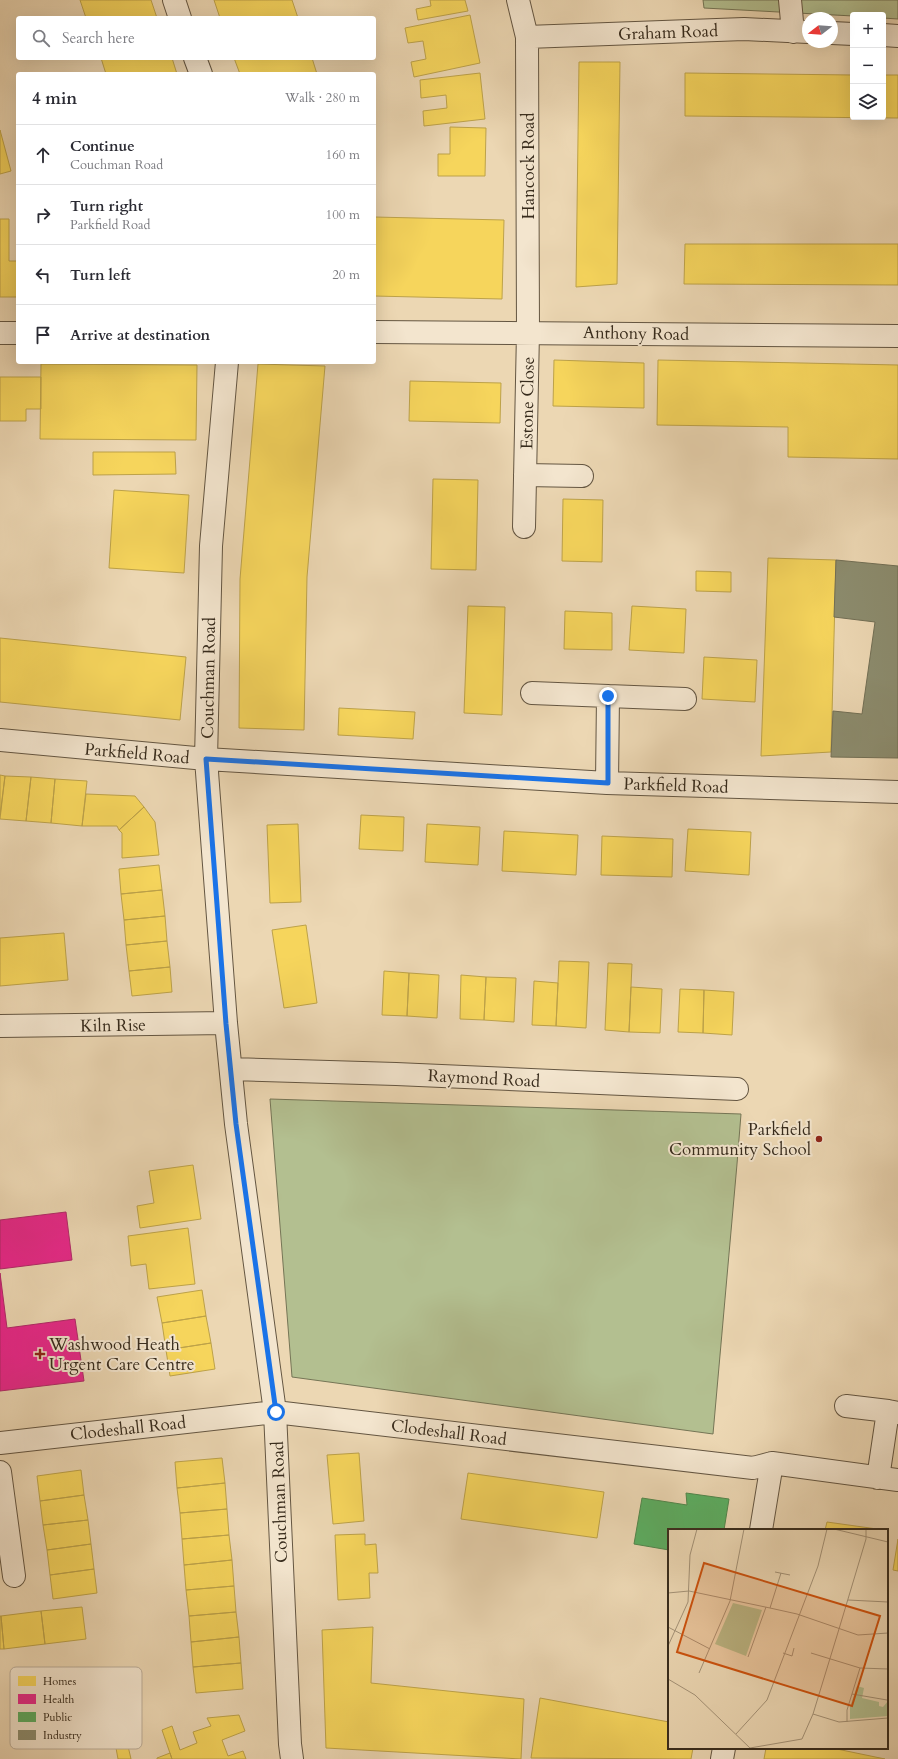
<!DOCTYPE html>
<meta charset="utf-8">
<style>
:root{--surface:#fff;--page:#f7f7f7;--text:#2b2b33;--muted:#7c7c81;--line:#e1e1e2}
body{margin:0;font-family:Cardo,serif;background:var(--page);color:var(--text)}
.controls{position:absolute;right:12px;top:12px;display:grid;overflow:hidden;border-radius:4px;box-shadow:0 4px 16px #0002}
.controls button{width:36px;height:36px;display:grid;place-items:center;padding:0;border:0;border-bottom:1px solid var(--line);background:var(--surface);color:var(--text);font:20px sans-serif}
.compass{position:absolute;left:802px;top:12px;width:36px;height:36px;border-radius:50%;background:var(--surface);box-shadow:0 4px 16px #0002;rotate:253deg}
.stop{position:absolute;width:12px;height:12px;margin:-9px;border:3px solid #1a73e8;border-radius:50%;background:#fff}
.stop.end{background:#1a73e8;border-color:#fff;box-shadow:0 1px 4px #0008}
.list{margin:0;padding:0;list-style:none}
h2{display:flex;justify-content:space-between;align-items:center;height:52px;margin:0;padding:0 16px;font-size:17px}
h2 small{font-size:13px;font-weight:400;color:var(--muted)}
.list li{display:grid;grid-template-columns:26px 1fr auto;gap:12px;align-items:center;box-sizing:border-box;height:60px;padding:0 16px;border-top:1px solid var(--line)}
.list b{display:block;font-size:15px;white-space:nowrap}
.list p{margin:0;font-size:13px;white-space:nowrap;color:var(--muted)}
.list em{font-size:13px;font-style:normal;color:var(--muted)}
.icon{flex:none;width:22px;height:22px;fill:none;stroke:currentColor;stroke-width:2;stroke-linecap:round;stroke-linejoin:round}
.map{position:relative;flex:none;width:898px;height:1759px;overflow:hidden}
.search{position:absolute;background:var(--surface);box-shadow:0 4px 16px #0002;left:16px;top:16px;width:360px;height:44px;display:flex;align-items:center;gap:10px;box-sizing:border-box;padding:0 14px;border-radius:4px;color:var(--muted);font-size:15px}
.panel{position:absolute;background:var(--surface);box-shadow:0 4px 16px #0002;left:16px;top:72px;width:360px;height:292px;border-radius:4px}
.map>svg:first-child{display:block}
.green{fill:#b3bf90;stroke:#757556}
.homes{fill:#f6d55c;stroke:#bda249}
.health{fill:#e7298a;stroke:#b22a69}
.public{fill:#5aae61;stroke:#50874c}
.industry{fill:#8c8c6e;stroke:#726f55}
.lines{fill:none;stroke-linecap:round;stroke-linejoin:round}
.minor-casing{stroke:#645642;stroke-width:24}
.minor{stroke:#f3e5ce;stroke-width:22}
.route{stroke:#1a73e8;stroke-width:5}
.poi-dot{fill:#8f2418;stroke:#f3e5ce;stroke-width:1.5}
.labels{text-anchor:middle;stroke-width:4;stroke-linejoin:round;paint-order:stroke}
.street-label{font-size:17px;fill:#372b1c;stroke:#f3e5ce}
.poi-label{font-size:17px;fill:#372b1c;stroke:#f3e5ce;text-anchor:end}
.inset-road{fill:none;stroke:#a49277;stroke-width:1}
.view{fill:#cd520e;fill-opacity:0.15;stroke:#cd520e;stroke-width:2}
.inset-edge{fill:none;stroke:#372b1c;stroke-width:2}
.key{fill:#f3e5ce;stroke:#bbad99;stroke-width:1}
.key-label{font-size:11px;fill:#372b1c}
</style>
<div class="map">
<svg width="898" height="1759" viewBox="0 0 898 1759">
<rect width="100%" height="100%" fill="#ecd7b3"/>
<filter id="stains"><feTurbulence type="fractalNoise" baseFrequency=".005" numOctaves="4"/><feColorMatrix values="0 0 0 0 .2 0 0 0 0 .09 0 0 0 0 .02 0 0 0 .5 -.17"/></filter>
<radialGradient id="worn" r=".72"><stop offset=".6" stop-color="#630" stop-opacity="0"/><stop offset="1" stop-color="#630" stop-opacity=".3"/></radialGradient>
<path class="green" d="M 703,0 L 898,0 L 898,19 L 883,18 L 883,15 L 853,15 L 853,16 L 704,8 Z
M 270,1099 L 741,1114 L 737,1164 L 713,1434 L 292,1377 Z"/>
<path class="homes" d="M 80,0 L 151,0 L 157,18 L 86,18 Z
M 214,0 L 292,0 L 298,18 L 220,18 Z
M 430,0 L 465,0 L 468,11 L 418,20 L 416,9 L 431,6 Z
M 470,15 L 480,63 L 414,77 L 411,62 L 426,59 L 423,41 L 408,43 L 405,28 Z
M 101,58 L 172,58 L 177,74 L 106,74 Z
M 234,58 L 312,58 L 317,74 L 240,74 Z
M 579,62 L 620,62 L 617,284 L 576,287 Z
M 480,73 L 485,119 L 424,126 L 423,111 L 447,108 L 446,95 L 421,98 L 420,80 Z
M 685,73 L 853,75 L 853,117 L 883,117 L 883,75 L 898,75 L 898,118 L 685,116 Z
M 450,127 L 486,128 L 485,176 L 438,176 L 438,154 L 450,154 Z
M 0,130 L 11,171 L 0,174 Z
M 374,217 L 504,220 L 502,299 L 374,296 Z
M 0,219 L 9,219 L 9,261 L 18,261 L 18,297 L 0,297 Z
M 685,244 L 898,244 L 898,285 L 684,284 Z
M 554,360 L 644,363 L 644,408 L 553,406 Z
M 658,360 L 898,365 L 898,459 L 788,457 L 788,427 L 657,425 Z
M 41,364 L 197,365 L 196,440 L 40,439 Z
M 258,364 L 325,366 L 307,577 L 304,730 L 239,728 L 240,579 Z
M 0,377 L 41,377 L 41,409 L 26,409 L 26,421 L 0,421 Z
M 410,381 L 501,383 L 500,423 L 409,421 Z
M 93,452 L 175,452 L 176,474 L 93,475 Z
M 433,479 L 478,480 L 476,570 L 431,569 Z
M 114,490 L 189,495 L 184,573 L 109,568 Z
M 563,499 L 603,500 L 602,562 L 562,561 Z
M 768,558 L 836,560 L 831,752 L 761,756 Z
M 696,571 L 731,572 L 731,592 L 696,591 Z
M 468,606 L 505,607 L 502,715 L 464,713 Z
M 632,606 L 686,609 L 684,653 L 629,650 Z
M 565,611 L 612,613 L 612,650 L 564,649 Z
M 0,638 L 186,657 L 180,720 L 0,702 Z
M 704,657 L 757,660 L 755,702 L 702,699 Z
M 339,708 L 415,712 L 413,739 L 338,735 Z
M 0,775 L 5,776 L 0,815 Z
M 5,776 L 31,777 L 26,821 L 0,819 Z
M 31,777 L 55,779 L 51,823 L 26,821 Z
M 55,779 L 87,781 L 82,826 L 51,823 Z
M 86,794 L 135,796 L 144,807 L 119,830 L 117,826 L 82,826 Z
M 144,807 L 155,822 L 159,855 L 122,858 L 122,833 L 119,830 Z
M 361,815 L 404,817 L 403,851 L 359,849 Z
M 298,824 L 301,902 L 270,903 L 267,825 Z
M 427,824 L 480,827 L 478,865 L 425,862 Z
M 688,829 L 751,832 L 749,875 L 685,871 Z
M 504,831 L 578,835 L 576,875 L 502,871 Z
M 602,836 L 673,839 L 672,877 L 601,875 Z
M 159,865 L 162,890 L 121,894 L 119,869 Z
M 162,890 L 165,916 L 124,920 L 121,894 Z
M 165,916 L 167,941 L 126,945 L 124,920 Z
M 306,925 L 317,1003 L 284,1008 L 272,930 Z
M 64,933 L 68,980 L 0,986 L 0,938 Z
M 167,941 L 170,967 L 129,971 L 126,945 Z
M 559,961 L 589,962 L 586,1028 L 556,1026 Z
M 608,963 L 632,964 L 629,1032 L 605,1030 Z
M 170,967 L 172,992 L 132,996 L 129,971 Z
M 384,971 L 409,973 L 407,1016 L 382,1015 Z
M 409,973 L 439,975 L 437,1018 L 407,1016 Z
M 461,975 L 486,977 L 484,1020 L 460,1019 Z
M 486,977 L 516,978 L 514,1022 L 484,1020 Z
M 534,981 L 558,983 L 556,1026 L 532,1025 Z
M 631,987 L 662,989 L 660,1033 L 629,1032 Z
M 680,989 L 704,990 L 703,1033 L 678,1032 Z
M 704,990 L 734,992 L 732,1035 L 703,1033 Z
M 193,1165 L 201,1219 L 140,1228 L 137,1206 L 154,1203 L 149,1171 Z
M 188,1228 L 195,1284 L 149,1289 L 146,1264 L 131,1266 L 128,1236 Z
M 202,1290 L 206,1316 L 162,1323 L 157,1297 Z
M 206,1316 L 211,1343 L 166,1350 L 162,1323 Z
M 211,1343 L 215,1369 L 170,1376 L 166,1350 Z
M 359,1453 L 364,1521 L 333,1524 L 327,1455 Z
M 222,1458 L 225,1483 L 177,1488 L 175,1462 Z
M 81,1470 L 84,1495 L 40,1501 L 37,1476 Z
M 468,1473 L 604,1492 L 597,1538 L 461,1519 Z
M 225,1483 L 227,1509 L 180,1513 L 177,1488 Z
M 84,1495 L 88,1520 L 43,1525 L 40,1501 Z
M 227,1509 L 229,1535 L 182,1539 L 180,1513 Z
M 88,1520 L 91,1544 L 47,1550 L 43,1525 Z
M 827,1522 L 877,1529 L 877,1530 L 825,1530 Z
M 365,1534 L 365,1545 L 376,1544 L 378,1573 L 369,1573 L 370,1598 L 338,1600 L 335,1535 Z
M 229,1535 L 232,1560 L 184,1565 L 182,1539 Z
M 898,1539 L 898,1571 L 893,1570 Z
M 91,1544 L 94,1569 L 50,1575 L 47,1550 Z
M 232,1560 L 234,1586 L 186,1590 L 184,1565 Z
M 94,1569 L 97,1593 L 53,1599 L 50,1575 Z
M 234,1586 L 236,1612 L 189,1616 L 186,1590 Z
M 82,1607 L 86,1639 L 45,1644 L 41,1611 Z
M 41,1611 L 45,1644 L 4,1649 L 1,1616 Z
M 236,1612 L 239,1637 L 191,1642 L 189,1616 Z
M 1,1616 L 4,1649 L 0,1649 L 0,1616 Z
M 373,1627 L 371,1683 L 524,1699 L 521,1759 L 326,1748 L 322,1630 Z
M 239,1637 L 241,1663 L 193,1667 L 191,1642 Z
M 241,1663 L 243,1689 L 196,1693 L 193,1667 Z
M 540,1698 L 669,1722 L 669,1748 L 693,1748 L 691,1759 L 531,1758 Z
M 239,1715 L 245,1731 L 222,1740 L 228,1756 L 243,1751 L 246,1759 L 172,1759 L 162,1730 L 172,1726 L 180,1750 L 197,1743 L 193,1732 L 211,1726 L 207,1718 Z
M 128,1746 L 131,1759 L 118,1759 L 116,1748 Z
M 766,1748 L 832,1748 L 885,1759 L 764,1759 Z
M 170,1753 L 172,1759 L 157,1759 L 157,1758 Z"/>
<path class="health" d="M 66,1212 L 72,1260 L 0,1269 L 0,1220 Z
M 0,1273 L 7,1328 L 75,1319 L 84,1381 L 0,1391 Z"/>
<path class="public" d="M 686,1493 L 729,1499 L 724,1530 L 669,1530 L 669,1550 L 634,1544 L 642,1498 L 687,1505 Z"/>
<path class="industry" d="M 836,560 L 898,566 L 898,758 L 831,757 L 833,711 L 862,714 L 875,622 L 834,617 Z"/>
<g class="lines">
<g class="minor-casing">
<path id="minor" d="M 174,0 L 180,18
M 518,0 L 527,37 L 528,332 L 524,527
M 790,0 L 793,32
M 832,33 L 853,34
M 883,35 L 898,36
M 527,37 L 744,29 L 808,32
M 195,58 L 201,74
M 374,332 L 898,336
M 0,333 L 18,333
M 227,362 L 211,546 L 206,759 L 226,1023 L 236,1124 L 275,1412 L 290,1744 L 292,1759
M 525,475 L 582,476
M 532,693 L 608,696 L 607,783
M 608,696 L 685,699
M 0,740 L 206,759 L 607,783 L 898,792
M 0,1026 L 226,1023
M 232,1069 L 396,1074 L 737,1089
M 846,1406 L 888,1411
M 0,1443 L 275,1412 L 753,1468 L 772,1463 L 898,1480
M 0,1472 L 14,1576
M 878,1478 L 888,1411 L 898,1413
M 761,1530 L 772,1463
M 722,1759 L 724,1748"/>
</g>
<use href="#minor" class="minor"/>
</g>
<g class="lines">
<path class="route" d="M 276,1412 L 236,1124 L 226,1024 L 206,759 L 608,783 L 608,696"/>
</g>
<g class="poi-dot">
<circle cx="819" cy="1139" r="4"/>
<path d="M38 1348h4v4h4v4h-4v4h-4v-4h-4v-4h4z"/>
</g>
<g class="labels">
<g class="street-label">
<text transform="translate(668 32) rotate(-2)" y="6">Graham Road</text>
<text transform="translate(528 166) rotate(-90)" y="6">Hancock Road</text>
<text transform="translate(636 333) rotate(1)" y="6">Anthony Road</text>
<text transform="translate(527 403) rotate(-89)" y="6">Estone Close</text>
<text transform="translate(208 678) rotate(-89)" y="6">Couchman Road</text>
<text transform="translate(137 753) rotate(5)" y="6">Parkfield Road</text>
<text transform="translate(676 785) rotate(2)" y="6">Parkfield Road</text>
<text transform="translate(113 1025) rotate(-1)" y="6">Kiln Rise</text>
<text transform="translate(484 1078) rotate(3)" y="6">Raymond Road</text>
<text transform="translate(128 1428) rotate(-6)" y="6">Clodeshall Road</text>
<text transform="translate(449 1432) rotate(7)" y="6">Clodeshall Road</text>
<text transform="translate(279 1502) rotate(-92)" y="6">Couchman Road</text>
</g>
<g class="poi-label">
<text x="811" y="1135">Parkfield<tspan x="811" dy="20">Community School</tspan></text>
<text x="49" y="1350" text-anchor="start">Washwood Heath<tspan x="49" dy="20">Urgent Care Centre</tspan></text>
</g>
</g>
<g transform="translate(668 1529)">
<rect width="220" height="220" fill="#ecd7b3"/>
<path d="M 65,74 L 94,81 L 78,127 L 47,115 ZM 189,157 L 196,159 L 194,169 L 211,173 L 211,177 L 215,178 L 220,172 L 220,187 L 182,190 L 182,178 Z" fill="#b3bf90"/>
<path class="inset-road" d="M 166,0 L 220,13M 107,43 L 122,46M 0,64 L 21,62 L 102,79 L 129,85 L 190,106 L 220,104M 180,71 L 220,73M 102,79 L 113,44M 0,98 L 42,120M 0,117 L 20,73 L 22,26 L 29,0M 115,124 L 124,127 L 126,119M 143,124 L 192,139 L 220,140M 80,128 L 98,78M 31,144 L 62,72 L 76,0M 0,150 L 27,166 L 83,220M 184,165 L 219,171M 145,185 L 171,193 L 220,189M 179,193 L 179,181 L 192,139M 68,205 L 99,171 L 150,37 L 159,0M 82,219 L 134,210 L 145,185 L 171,100 L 198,10 L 198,0"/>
<path class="view" d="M 36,34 L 212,87 L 184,177 L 9,123 Z"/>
<rect width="220" height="220" class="inset-edge"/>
</g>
<rect x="10" y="1667" width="132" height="82" rx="6" class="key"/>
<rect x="18" y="1676" width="18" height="10" fill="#f6d55c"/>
<rect x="18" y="1694" width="18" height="10" fill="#e7298a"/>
<rect x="18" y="1712" width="18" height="10" fill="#5aae61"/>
<rect x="18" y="1730" width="18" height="10" fill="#8c8c6e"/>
<g class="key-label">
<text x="43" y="1685">Homes</text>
<text x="43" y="1703">Health</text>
<text x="43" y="1721">Public</text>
<text x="43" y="1739">Industry</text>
</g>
<rect width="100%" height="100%" filter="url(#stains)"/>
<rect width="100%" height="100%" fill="url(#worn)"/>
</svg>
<div class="controls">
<button>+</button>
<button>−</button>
<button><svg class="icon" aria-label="layers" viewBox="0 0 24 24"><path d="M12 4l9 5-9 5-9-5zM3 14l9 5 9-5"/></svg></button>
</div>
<svg class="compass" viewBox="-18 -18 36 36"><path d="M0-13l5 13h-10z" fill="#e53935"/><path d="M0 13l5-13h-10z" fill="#7c7c81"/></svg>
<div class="stop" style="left:276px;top:1412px"></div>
<div class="stop end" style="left:608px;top:696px"></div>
<div class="search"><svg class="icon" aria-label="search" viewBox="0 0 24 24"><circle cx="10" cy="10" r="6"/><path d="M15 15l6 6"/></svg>Search here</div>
<section class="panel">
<h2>4 min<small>Walk · 280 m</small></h2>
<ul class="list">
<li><svg class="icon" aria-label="ahead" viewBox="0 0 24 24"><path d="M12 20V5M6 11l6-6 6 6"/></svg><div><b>Continue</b><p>Couchman Road</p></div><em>160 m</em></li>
<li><svg class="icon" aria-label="right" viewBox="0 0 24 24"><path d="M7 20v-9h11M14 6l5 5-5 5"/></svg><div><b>Turn right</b><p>Parkfield Road</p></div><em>100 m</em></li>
<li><svg class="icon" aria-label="left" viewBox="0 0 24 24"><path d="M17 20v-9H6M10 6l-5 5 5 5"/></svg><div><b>Turn left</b></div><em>20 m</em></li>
<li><svg class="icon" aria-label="arrive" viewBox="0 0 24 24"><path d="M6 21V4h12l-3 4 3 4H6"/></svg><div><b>Arrive at destination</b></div></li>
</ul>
</section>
</div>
